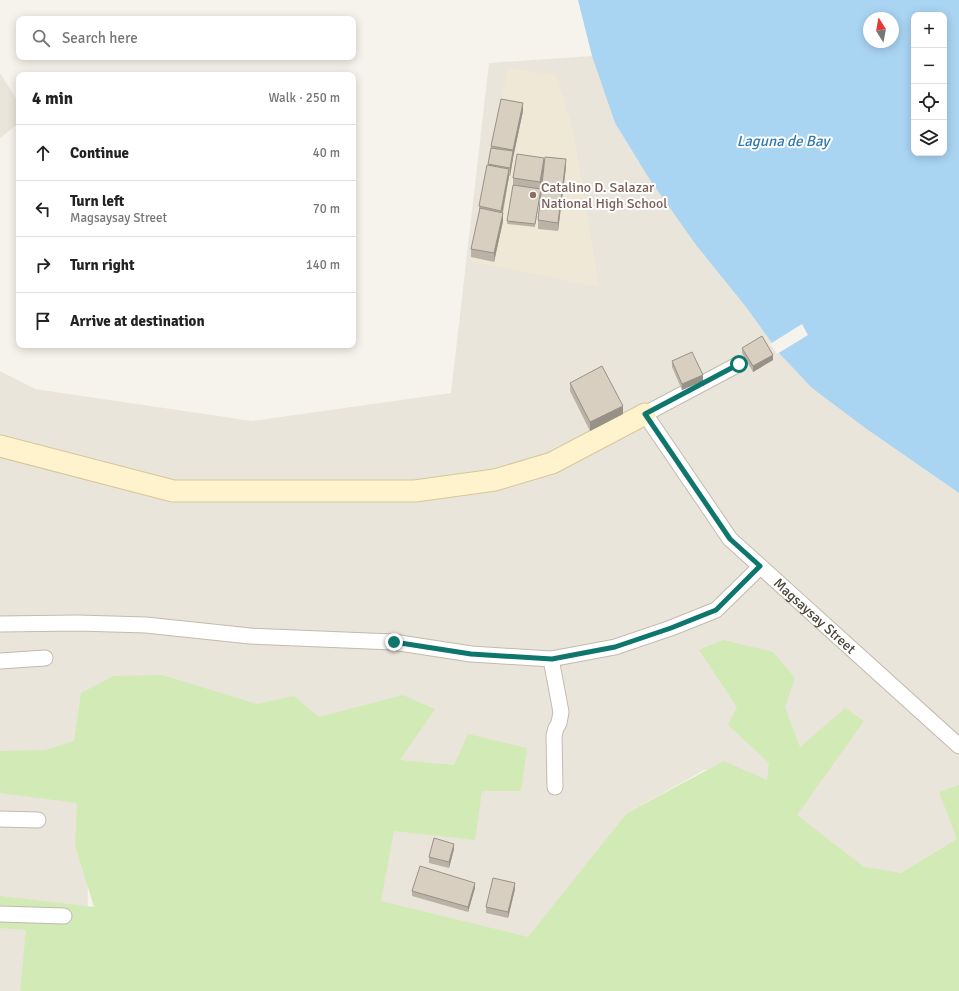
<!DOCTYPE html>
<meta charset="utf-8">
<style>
:root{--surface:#fff;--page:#f2f2f2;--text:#222;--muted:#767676;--line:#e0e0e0}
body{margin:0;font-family:Signika,sans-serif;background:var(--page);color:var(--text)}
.controls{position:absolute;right:12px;top:12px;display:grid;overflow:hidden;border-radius:8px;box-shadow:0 2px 10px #0003}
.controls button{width:36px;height:36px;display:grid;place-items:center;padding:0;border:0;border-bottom:1px solid var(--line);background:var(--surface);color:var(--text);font:20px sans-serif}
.compass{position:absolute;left:863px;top:12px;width:36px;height:36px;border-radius:50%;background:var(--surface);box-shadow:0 2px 10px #0003;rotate:349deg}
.stop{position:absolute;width:12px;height:12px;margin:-9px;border:3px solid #0f766e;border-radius:50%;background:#fff}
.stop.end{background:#0f766e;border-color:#fff;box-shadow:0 1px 4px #0008}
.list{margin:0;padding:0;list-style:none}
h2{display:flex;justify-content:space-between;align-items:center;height:52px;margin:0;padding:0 16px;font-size:17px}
h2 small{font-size:13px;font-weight:400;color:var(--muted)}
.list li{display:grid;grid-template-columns:26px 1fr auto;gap:12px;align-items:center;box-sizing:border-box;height:56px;padding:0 16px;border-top:1px solid var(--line)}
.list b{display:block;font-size:15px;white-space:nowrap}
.list p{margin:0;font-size:13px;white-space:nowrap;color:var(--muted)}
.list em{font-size:13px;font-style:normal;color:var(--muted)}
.icon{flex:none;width:22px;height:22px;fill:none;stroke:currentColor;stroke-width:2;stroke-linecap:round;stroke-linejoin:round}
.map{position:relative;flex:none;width:959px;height:991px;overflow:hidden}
.search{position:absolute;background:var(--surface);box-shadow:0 2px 10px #0003;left:16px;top:16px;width:340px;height:44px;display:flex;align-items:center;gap:10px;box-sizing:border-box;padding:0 14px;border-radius:8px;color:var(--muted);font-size:15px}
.panel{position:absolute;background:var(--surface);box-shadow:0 2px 10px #0003;left:16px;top:72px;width:340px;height:276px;border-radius:8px}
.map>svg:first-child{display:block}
.residential{fill:#eae5da}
.education{fill:#efe8d6}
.green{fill:#d2eab5}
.water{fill:#a9d4f2;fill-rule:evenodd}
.pier{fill:#f6f3ec}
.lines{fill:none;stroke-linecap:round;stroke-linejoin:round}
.street-casing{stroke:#c2bbae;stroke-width:17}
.secondary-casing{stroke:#d6c79b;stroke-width:23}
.street{stroke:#fff;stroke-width:15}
.secondary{stroke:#fff3cd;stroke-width:21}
.wall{fill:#bab2a6}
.shaded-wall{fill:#979187}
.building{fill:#d8cfc1;stroke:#979187}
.route{stroke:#0f766e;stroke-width:5}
.education-dot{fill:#8d6e63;stroke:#fff;stroke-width:1.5}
.labels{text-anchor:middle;stroke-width:4;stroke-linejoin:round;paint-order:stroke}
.education-label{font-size:14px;fill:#785e54;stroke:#fff;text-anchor:start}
.street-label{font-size:14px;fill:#4b4439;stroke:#fff}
.water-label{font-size:15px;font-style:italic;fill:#2e7ab2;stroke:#fff}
</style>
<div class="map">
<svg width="959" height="991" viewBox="0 0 959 991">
<rect width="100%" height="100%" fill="#f6f3ec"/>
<path class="residential" d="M 592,56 L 615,123 L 650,180 L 696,245 L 746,307 L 779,353 L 868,430 L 959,493 L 959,875 L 860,904 L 779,853 L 706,769 L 627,813 L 528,957 L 320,887 L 89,728 L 87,991 L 0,991 L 0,371 L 35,389 L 252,421 L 451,393 L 489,63 Z
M 0,73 L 19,103 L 19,123 L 0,138 Z"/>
<path class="education" d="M 508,68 L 556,75 L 573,130 L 599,287 L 470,261 Z"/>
<path class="green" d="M 723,640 L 773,652 L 795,678 L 785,707 L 800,747 L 845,708 L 864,721 L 797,815 L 864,867 L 901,873 L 957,839 L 939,792 L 959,785 L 959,991 L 20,991 L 26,930 L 0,928 L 0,896 L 94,907 L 75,845 L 77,803 L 0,793 L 0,751 L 45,750 L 74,741 L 81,693 L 114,676 L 162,675 L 257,704 L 294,696 L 319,717 L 403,695 L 435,709 L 400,760 L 454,765 L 468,734 L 527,748 L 521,791 L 482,791 L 475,840 L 394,831 L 381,901 L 528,937 L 627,813 L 724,761 L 767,780 L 769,763 L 728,725 L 737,707 L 699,650 Z"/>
<path class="water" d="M 578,0 L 959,0 L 959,493 L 868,430 L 812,388 L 779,353 L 746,307 L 696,245 L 650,180 L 615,123 L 592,56 ZM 914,15 L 944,15 L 944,153 L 914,153 ZM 869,18 L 893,18 L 893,42 L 869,42 Z"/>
<path class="pier" d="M 802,324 L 808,335 L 777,354 L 770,344 Z"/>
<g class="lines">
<g class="street-casing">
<g id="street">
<path id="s1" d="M 739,364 L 645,414 L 730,539 L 959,746"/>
<path d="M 0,624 L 78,623 L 146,625 L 250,636 L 393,642 L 471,654 L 551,659 L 615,647 L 671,628 L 716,610 L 760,567"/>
<path d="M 551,659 L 561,712 L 559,723 L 556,728 L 554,736 L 555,787"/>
<path d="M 0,661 L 45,658"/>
<path d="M 0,819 L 38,820"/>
<path d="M 0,914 L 64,916"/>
</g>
</g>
<g class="secondary-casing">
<path id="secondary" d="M 0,446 L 173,491 L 415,491 L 495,480 L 552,463 L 645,414"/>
</g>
<use href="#street" class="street"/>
<use href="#secondary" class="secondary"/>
</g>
<path class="wall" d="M 523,111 L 513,158 L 510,176 L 509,176 L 503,213 L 503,221 L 494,262 L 471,257 L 471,249 L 479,214 L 479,206 L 488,165 L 491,146 Z
M 544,166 L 566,167 L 558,231 L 538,229 L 538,220 L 544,168 L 535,227 L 507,224 L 513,185 L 513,178 Z
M 742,348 L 773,360 L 753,372 L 742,353 Z
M 672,361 L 703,381 L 682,390 L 672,367 Z
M 570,383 L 623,414 L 590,431 L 570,391 Z
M 454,849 L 449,868 L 429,863 L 429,857 Z
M 475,888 L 468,912 L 412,896 L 412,891 Z
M 515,889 L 508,918 L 486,913 L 486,907 Z"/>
<path class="shaded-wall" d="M 523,103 L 523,111 L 513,158 L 513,150 Z
M 513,151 L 513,159 L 510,176 L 510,168 Z
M 544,158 L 544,166 L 540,190 L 540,182 Z
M 566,159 L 566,167 L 558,231 L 558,223 Z
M 509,169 L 509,177 L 501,219 L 501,211 Z
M 503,213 L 503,221 L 494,262 L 494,253 Z
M 773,355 L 773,360 L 753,372 L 753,366 Z
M 703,375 L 703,381 L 682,390 L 682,384 Z
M 623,406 L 623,414 L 590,431 L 590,422 Z
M 454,844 L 454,849 L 449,868 L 449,862 Z
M 475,883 L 475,888 L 468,912 L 468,907 Z
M 515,883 L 515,889 L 508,918 L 508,912 Z"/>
<path class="building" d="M 501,99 L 523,103 L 513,150 L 491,146 Z
M 491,148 L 513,151 L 510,168 L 488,164 Z
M 517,154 L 544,158 L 540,182 L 513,178 Z
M 545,157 L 566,159 L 558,223 L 538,220 Z
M 487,165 L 509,169 L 501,211 L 479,206 Z
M 513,185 L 541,189 L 535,224 L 507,221 Z
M 480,208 L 503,213 L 494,253 L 471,249 Z
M 762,336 L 773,355 L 753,366 L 742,348 Z
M 692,352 L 703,375 L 682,384 L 672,361 Z
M 602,366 L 623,406 L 590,422 L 570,383 Z
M 434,838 L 454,844 L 449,862 L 429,857 Z
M 420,866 L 475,883 L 468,907 L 412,891 Z
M 493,878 L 515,883 L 508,912 L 486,907 Z"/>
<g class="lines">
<path class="route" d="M 394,642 L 471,654 L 552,659 L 615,647 L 671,628 L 716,610 L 760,566 L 730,539 L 645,414 L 739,364"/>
</g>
<circle class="education-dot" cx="533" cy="195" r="4"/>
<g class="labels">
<g class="education-label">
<text x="541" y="192">Catalino D. Salazar<tspan x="541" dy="16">National High School</tspan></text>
</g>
<g class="street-label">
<text dy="5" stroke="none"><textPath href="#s1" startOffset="372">Magsaysay Street</textPath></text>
</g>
<g class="water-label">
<text x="783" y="146">Laguna de Bay</text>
</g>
</g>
</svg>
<div class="controls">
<button>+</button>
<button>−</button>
<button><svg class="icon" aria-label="locate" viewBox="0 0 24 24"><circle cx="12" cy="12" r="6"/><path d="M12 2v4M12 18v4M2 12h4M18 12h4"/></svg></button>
<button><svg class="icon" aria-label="layers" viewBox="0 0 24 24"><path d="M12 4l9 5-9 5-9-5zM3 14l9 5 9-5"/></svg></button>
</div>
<svg class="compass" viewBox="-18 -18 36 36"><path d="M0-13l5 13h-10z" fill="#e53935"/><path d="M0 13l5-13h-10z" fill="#767676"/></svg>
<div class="stop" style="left:739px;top:364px"></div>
<div class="stop end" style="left:394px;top:642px"></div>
<div class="search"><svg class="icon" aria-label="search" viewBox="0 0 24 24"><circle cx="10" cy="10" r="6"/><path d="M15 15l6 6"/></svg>Search here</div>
<section class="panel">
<h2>4 min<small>Walk · 250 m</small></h2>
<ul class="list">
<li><svg class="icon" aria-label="ahead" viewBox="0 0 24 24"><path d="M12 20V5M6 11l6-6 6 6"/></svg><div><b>Continue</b></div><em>40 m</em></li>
<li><svg class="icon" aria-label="left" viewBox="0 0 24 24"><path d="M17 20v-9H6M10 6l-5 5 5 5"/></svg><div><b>Turn left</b><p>Magsaysay Street</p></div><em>70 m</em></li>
<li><svg class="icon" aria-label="right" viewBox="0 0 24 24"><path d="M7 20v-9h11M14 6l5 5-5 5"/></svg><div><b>Turn right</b></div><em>140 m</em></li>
<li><svg class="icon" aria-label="arrive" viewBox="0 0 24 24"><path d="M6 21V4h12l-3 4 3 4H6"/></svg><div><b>Arrive at destination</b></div></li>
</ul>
</section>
</div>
